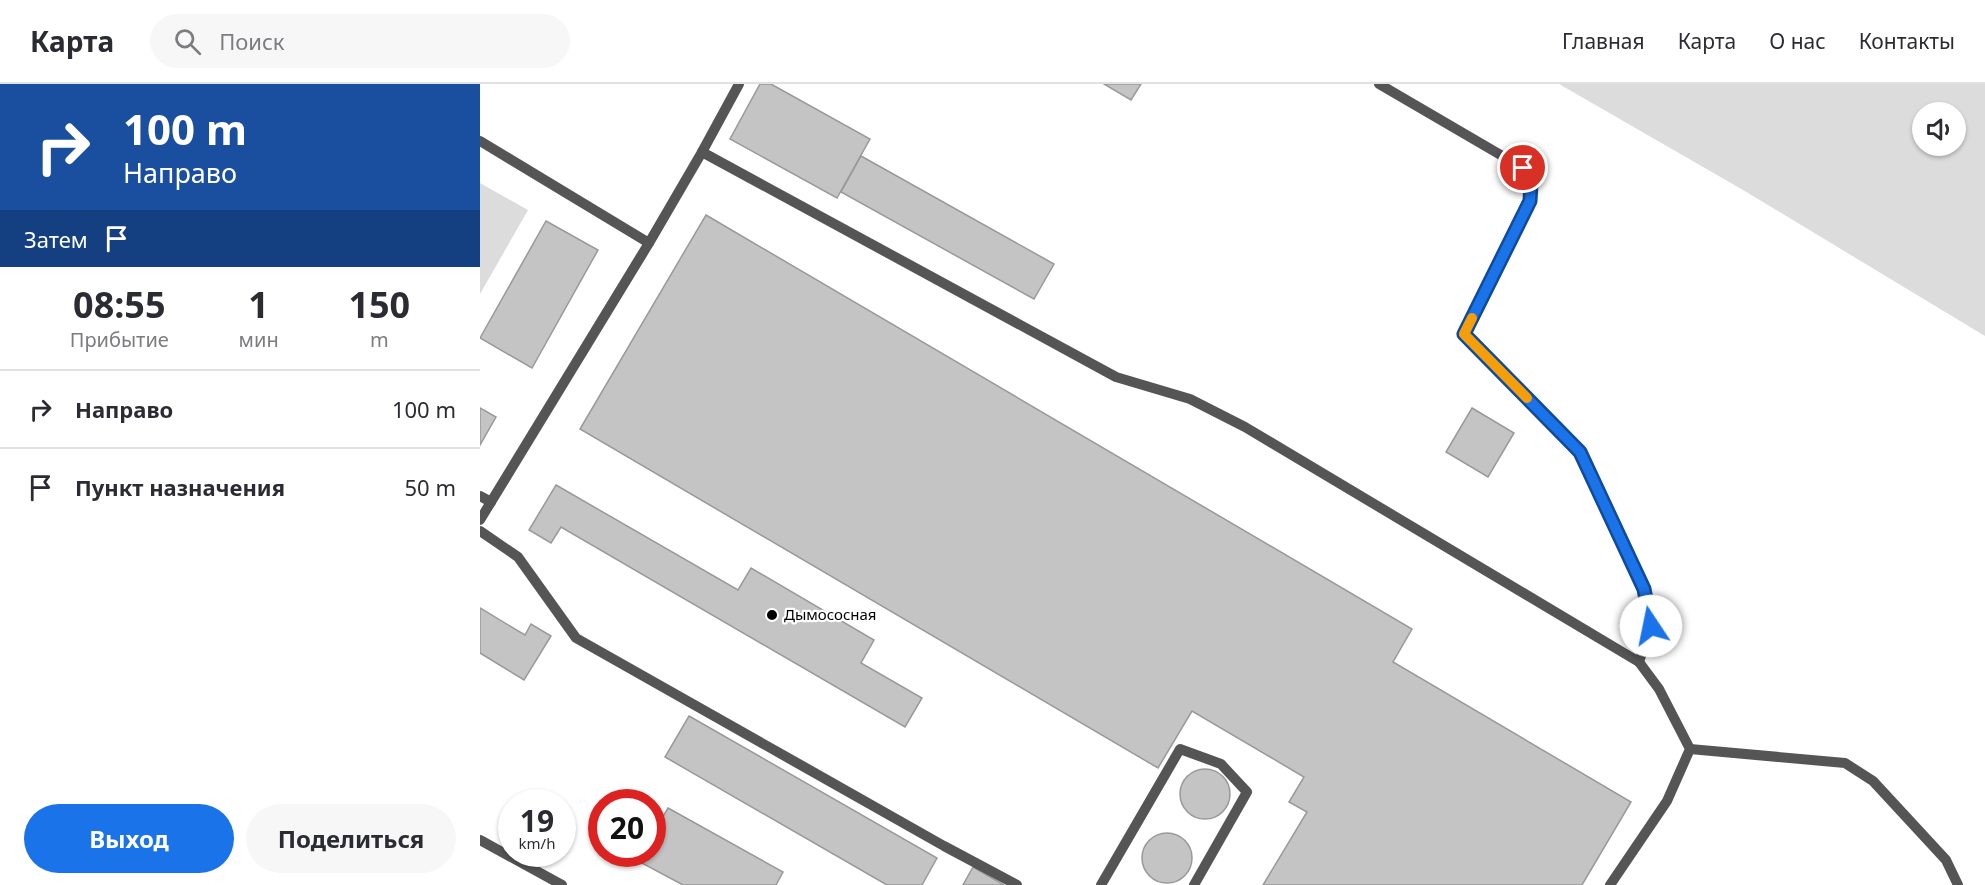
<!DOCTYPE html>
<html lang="ru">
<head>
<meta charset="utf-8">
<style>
	body { margin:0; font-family:"Noto Sans",sans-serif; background:#f7f7f7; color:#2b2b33; height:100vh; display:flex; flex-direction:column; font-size:22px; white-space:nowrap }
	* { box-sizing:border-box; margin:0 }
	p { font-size:20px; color:#7c7c81 }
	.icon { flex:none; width:33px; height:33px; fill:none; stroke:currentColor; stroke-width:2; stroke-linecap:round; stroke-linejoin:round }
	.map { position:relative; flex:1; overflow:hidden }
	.details { display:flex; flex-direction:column; background:#fff; width:480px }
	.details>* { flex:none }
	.banner { background:#1a4fa0; color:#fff; overflow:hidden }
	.tools { position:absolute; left:1432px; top:18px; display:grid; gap:12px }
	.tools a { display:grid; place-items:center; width:54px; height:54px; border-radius:50%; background:#fff; box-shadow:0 2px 4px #0004; font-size:30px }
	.speed { position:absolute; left:18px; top:705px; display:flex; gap:12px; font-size:30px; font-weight:700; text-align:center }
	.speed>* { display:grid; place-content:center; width:78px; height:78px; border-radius:50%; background:#fff; box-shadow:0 2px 4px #0004; line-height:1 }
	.speed small { font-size:15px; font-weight:400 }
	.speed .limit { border:9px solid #d22; background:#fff; color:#111 }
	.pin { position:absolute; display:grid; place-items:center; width:51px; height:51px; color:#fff; margin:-26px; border:3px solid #fff; border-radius:50%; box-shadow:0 2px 6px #0007 }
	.me { position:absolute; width:66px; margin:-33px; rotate:349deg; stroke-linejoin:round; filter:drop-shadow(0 0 4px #0008) }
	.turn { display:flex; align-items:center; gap:21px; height:126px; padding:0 24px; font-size:27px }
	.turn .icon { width:78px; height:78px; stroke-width:2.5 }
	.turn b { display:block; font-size:42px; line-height:51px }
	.then { display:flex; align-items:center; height:57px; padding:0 24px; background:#0003; gap:12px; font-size:22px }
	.eta { display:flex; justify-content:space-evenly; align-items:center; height:102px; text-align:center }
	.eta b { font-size:36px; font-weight:700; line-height:42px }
	.button { display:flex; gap:12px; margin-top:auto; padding:12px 24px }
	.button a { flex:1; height:69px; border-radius:36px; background:#1a73e8; color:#fff; font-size:24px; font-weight:700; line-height:69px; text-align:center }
	.button a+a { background:#f7f7f7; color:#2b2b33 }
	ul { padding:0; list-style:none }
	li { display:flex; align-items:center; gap:18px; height:78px; padding:0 24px; border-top:2px solid #e1e1e2 }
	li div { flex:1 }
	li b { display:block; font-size:22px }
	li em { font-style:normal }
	header { display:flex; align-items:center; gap:36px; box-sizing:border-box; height:84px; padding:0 30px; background:#fff; border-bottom:2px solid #e1e1e2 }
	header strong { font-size:28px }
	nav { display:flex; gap:33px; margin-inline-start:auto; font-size:21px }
	.search { width:420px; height:54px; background:#f7f7f7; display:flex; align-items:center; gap:15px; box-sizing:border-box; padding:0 21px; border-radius:33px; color:#7c7c81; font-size:22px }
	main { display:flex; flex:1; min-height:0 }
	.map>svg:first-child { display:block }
	.green { fill:#dcdcdc; fill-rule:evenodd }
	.building { fill:#c4c4c4; stroke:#999; stroke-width:1.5 }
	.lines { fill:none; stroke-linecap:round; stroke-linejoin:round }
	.lane { stroke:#555; stroke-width:10 }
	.route-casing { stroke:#114b97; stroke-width:15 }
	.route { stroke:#1a73e8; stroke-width:10 }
	.slow { stroke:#f59e0b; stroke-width:10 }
	.poi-dot { fill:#000; stroke:#fff; stroke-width:2 }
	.labels { text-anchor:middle; stroke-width:4.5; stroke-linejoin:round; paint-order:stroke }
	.poi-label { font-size:15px; fill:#000; stroke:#fff; text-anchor:start }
</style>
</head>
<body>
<header>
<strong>Карта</strong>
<div class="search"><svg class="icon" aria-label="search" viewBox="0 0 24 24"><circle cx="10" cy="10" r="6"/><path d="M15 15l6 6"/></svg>Поиск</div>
<nav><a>Главная</a><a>Карта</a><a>О нас</a><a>Контакты</a></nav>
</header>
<main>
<section class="details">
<div class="banner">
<div class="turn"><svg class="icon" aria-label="right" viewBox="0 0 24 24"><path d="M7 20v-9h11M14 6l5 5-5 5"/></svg><div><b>100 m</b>Направо</div></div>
<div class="then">Затем<svg class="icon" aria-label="arrive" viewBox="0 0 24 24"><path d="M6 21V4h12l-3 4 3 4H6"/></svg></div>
</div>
<div class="eta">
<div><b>08:55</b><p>Прибытие</p></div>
<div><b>1</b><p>мин</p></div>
<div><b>150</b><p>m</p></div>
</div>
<ul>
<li><svg class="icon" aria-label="right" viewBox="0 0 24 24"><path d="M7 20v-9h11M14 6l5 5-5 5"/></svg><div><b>Направо</b></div><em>100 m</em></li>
<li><svg class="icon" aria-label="arrive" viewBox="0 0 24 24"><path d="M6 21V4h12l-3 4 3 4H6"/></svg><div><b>Пункт назначения</b></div><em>50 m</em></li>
</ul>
<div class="button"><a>Выход</a><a>Поделиться</a></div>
</section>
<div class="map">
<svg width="1505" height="801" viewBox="0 0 1505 801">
	<rect width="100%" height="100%" fill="#fff"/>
	<g class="green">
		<path d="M 1079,0 L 1505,0 L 1505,252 L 1263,106 ZM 1443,28 L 1476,28 L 1476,62 L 1443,62 Z"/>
		<polygon points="0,99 48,126 0,210"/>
	</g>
	<g class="building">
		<polygon points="280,0 291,0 390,55 357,114 250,55"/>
		<polygon points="624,0 661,0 651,16"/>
		<polygon points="381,72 574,180 554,215 361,108"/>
		<polygon points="226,131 932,545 913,578 1151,718 1102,801 783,801 827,728 809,718 824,693 712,627 678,684 100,345"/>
		<polygon points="66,137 118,166 52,284 0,254"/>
		<polygon points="0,324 16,333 0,361"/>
		<polygon points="992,324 1034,349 1008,393 966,368"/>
		<polygon points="76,401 258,506 271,484 394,556 381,579 442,614 425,643 81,443 71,459 49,446"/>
		<polygon points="0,524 45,551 51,540 71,552 44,596 0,569"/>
		<polygon points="209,632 457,774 442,801 407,801 185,673"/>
		<circle cx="725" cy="710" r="25"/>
		<polygon points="188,724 303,788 296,801 203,801 158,777 162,770 172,770 172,751"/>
		<circle cx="687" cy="774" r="25"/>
		<polygon points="493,783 524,801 483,801"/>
	</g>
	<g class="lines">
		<g class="lane">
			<polyline points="899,0 1043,84 1051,99 1050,117 984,250 1100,368 1164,505 1171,542 1159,578"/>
			<polyline points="0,57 169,159 222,68 259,0"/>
			<polyline points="222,68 636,293 710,315 765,343 1159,578 1179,605 1210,665 1187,717 1130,801"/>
			<polyline points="0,412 11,418"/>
			<polyline points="0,436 169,159"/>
			<polyline points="0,447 38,473 96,554 464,762 537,801"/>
			<polyline points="1210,665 1365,679 1393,697 1466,776 1478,801"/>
			<polyline points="0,756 82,801"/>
			<polyline points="621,801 700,665 741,680 767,708 714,801"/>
		</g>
	</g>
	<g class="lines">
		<defs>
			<polyline id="route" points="1043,84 1051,99 1050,117 984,250 1100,368 1164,505 1171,542"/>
		</defs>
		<use href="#route" class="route-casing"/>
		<use href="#route" class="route"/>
		<polyline class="slow" points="992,234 984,250 1047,314"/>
	</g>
	<circle class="poi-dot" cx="292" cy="531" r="6"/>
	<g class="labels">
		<g class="poi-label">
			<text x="304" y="536">Дымососная</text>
		</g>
	</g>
</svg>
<div class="tools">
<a><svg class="icon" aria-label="sound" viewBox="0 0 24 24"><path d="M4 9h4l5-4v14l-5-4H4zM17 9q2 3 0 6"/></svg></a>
</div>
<div class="speed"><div>19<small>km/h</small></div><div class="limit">20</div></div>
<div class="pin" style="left:1043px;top:84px;background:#d93025"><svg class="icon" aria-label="arrive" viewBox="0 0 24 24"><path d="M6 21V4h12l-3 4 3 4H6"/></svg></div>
<svg class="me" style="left:1171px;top:542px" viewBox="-20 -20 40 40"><circle r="19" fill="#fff"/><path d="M0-13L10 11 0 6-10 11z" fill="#1a73e8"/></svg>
</div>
</main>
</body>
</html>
